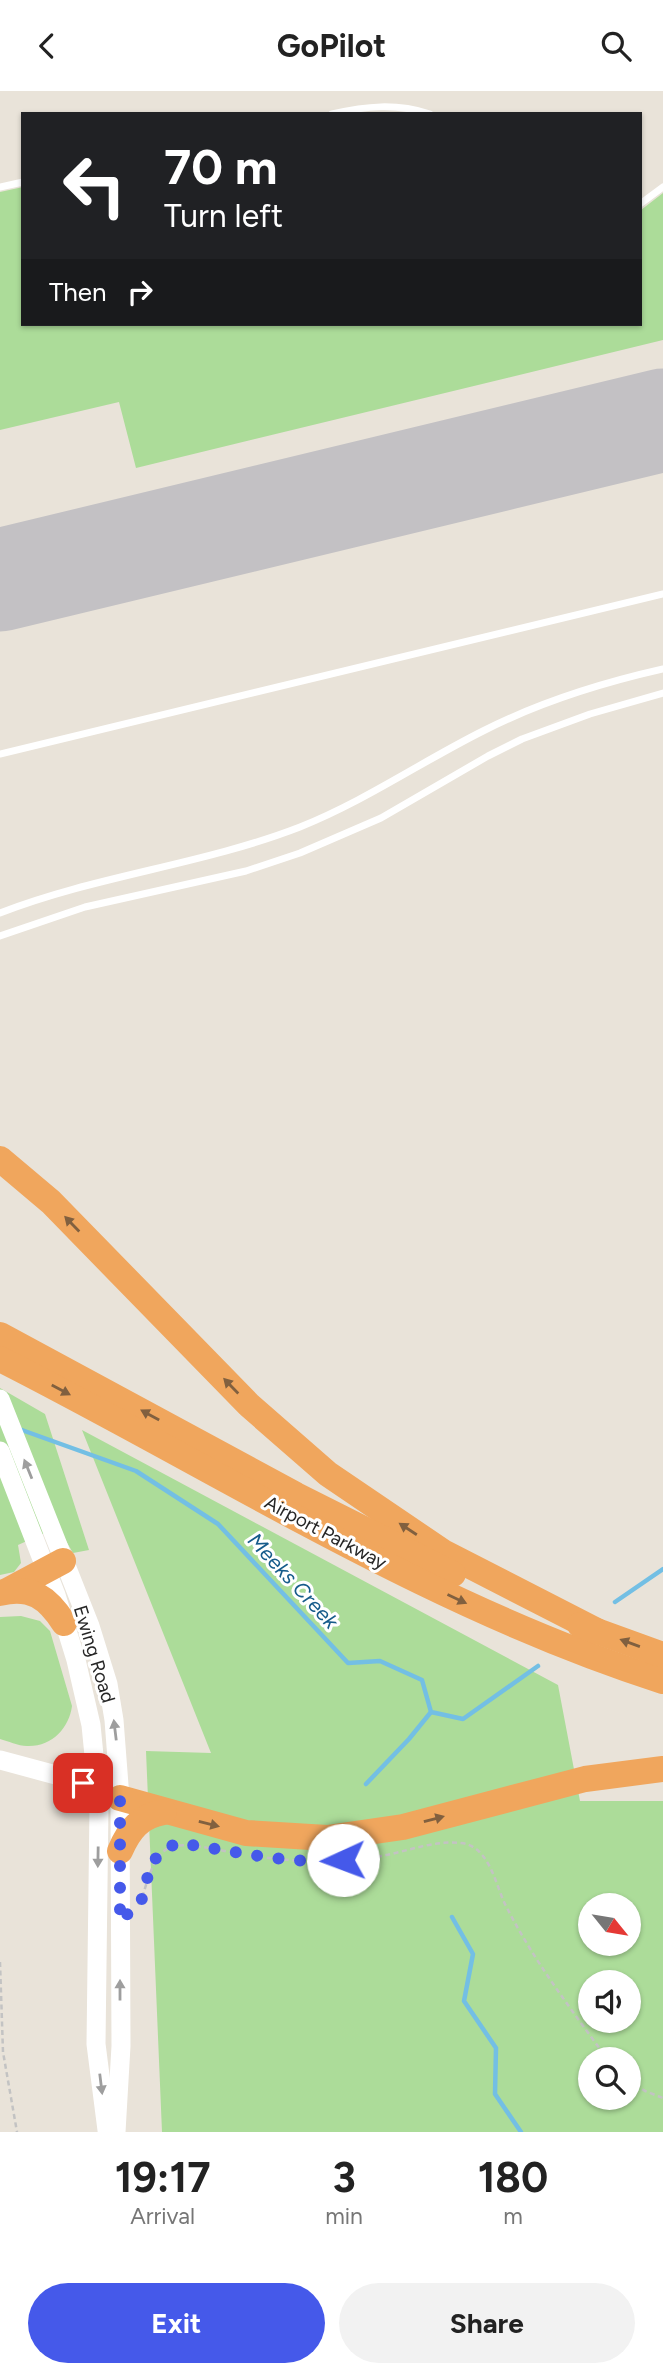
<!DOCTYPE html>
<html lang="en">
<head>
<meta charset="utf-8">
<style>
	body { margin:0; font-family:Figtree,sans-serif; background:#f2f2f2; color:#222; height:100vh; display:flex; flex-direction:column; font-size:26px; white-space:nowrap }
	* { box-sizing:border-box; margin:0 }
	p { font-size:23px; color:#767676 }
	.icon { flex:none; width:38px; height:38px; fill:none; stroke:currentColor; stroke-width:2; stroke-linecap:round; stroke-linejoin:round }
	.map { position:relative; height:2041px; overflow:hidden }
	.side { display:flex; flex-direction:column; background:#fff; flex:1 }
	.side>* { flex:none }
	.hud { position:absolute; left:21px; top:21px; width:621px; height:214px; border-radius:0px; box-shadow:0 2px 5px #0004; background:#202124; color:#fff; overflow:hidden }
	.needle { width:46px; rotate:120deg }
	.controls { position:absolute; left:578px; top:1802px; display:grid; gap:14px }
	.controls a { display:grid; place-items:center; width:63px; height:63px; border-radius:50%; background:#fff; box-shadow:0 2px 5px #0004; font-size:35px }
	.pin { position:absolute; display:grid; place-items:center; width:60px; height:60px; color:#fff; margin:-30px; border-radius:14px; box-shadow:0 4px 10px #0006 }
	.me { position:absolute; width:77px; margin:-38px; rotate:268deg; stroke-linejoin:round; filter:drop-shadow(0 0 5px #0008) }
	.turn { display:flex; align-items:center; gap:24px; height:147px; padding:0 28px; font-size:32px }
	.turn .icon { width:91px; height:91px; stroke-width:2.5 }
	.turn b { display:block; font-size:49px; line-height:60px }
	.then { display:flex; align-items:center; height:66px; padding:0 28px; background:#0003; gap:14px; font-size:26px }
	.eta { display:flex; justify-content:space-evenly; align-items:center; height:119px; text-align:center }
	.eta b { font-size:42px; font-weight:700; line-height:49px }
	.action { display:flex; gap:14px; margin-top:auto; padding:14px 28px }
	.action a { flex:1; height:80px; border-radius:42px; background:#4559ea; color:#fff; font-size:28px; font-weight:700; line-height:80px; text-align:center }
	.action a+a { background:#f2f2f2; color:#222 }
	header { display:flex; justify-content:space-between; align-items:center; height:91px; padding:0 28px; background:#fff; font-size:32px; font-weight:700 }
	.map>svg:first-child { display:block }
	.green { fill:#acdc99; fill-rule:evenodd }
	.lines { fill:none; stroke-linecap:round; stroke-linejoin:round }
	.stream { stroke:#73bfe4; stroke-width:4.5 }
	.runway { stroke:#c3c1c4; stroke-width:103 }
	.path { stroke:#c3c3c3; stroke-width:2.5; stroke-dasharray:5 3.5; stroke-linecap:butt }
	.lane { stroke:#fff; stroke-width:7 }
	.secondary { stroke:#fff; stroke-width:19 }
	.highway { stroke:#f0a65d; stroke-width:26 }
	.oneway { fill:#81603f }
	.oneway2 { fill:#9e9e9e }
	.route { stroke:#4559ea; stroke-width:12; stroke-dasharray:0 21.6 }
	.labels { text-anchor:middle; stroke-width:6; stroke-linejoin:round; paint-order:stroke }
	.street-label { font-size:19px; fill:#272727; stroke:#fff }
	.water-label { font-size:21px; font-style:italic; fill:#175c8b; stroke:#fff }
</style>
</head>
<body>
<header><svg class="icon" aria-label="back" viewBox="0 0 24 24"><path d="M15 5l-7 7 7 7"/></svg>GoPilot<svg class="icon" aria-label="search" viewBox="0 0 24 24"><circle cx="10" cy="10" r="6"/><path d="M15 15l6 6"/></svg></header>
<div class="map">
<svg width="663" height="2041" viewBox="0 0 663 2041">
	<rect width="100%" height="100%" fill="#e9e3d9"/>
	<g class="green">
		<polygon points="23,96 23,233 640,233 641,119 663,102 663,249 136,377 119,311 0,339 0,101"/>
		<polygon points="0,1297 45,1323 89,1459 73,1462 58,1436 18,1454 21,1472 14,1481 0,1484"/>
		<path d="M 82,1339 L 558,1594 L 580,1710 L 663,1710 L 663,2041 L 162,2041 L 146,1660 L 211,1662 ZM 590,1815 L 628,1815 L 628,1853 L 590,1853 ZM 590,1892 L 628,1892 L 628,1930 L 590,1930 ZM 590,1969 L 628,1969 L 628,2007 L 590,2007 Z"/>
		<path d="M 21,1525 L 40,1530 L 50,1540 L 72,1615 C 69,1637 52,1656 27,1655 C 18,1655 8,1650 0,1648 L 0,1526 Z"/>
	</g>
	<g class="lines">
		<g class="stream">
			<polyline points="19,1338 136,1380 218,1433 348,1572 380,1570 422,1589 431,1621 463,1628 538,1575"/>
			<polyline points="615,1511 663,1478"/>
			<polyline points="366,1693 409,1648 431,1621"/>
			<polyline points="452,1826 473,1863 464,1910 496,1957 495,2003 521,2041"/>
		</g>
		<polyline class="runway" points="0,489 663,329"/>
		<g class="path">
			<path d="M 250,1764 C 293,1772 339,1772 382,1765 C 408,1760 435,1749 461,1752 C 489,1755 495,1792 505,1813 C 533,1869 571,1918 608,1969"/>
			<path d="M 138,1813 L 141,1811 C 159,1746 167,1749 230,1761"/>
			<polyline points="0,1871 3,1961 17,2041"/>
			<polyline points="628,1989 645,2000 663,2007"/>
		</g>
		<g class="lane">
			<path d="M 332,23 C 366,15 396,12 430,23"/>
			<polyline points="0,96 23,91"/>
			<polyline points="640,113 663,96"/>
			<polyline points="0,663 663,503"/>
			<path d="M 0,822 C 98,784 202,774 300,736 C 365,710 421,671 483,640 C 540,611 601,592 663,578"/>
			<polyline points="0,845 85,816 246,780 300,762 381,727 488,665 522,648 590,623 663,602"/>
		</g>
		<g class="secondary">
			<polyline points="0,1308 90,1535 108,1593 114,1629 120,1707 121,1955 116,2041"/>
			<polyline points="0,1360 56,1504 76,1569 91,1634 99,1715 96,1953 107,2039"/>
			<polyline points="0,1669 67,1687 110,1703"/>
		</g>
		<g class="highway">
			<polyline points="0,1068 51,1111 249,1314 328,1383 443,1461 597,1540"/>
			<polyline points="0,1244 296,1404 453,1483"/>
			<path d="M 0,1268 C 219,1379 428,1515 663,1590"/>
			<polyline points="7,1500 63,1470"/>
			<path d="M 0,1502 C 31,1494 48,1507 64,1532"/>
			<polyline points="580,1534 663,1564"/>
			<polyline points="120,1707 246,1742 327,1747 403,1736 585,1688 663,1678"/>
			<path d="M 120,1760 C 129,1739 140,1725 164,1721"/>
		</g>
	</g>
	<defs><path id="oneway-solid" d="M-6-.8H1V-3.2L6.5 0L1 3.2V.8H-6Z" transform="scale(1.75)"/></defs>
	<g class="oneway">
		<use href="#oneway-solid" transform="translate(72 1133) rotate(-134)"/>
		<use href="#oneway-solid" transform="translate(231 1295) rotate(-134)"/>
		<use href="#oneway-solid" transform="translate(61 1299) rotate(28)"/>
		<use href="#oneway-solid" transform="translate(150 1324) rotate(-151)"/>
		<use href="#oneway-solid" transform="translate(408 1438) rotate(-147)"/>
		<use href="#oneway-solid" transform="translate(457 1508) rotate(25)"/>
		<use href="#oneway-solid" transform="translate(630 1552) rotate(-160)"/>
		<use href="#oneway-solid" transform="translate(434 1728) rotate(-15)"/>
		<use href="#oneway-solid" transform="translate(209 1733) rotate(14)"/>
	</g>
	<g class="oneway2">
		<use href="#oneway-solid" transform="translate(28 1378) rotate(-112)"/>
		<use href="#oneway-solid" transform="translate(115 1639) rotate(-97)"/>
		<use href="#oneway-solid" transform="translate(98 1766) rotate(91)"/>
		<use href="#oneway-solid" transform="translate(120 1899) rotate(-90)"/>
		<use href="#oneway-solid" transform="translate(101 1993) rotate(83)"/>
	</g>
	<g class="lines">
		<path class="route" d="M 83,1692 L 120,1707 L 120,1830 L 141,1811 L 150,1777 L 159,1762 L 177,1752 C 233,1759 286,1774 343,1769"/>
	</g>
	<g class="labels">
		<g class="street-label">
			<text transform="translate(326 1441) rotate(28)" y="7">Airport Parkway</text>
			<text transform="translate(95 1563) rotate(73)" y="7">Ewing Road</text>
		</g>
		<g class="water-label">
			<text transform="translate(293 1490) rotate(47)" y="7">Meeks Creek</text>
		</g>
	</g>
</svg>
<div class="controls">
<a><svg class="needle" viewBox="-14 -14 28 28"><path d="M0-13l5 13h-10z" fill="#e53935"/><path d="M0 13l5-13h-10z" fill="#767676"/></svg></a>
<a><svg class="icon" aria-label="sound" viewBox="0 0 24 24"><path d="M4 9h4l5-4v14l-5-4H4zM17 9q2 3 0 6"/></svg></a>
<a><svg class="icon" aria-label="search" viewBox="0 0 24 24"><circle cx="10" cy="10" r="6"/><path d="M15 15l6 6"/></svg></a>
</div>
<div class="pin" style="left:83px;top:1692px;background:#d93025"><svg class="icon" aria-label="arrive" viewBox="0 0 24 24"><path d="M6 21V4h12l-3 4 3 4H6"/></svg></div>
<svg class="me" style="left:343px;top:1769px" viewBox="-20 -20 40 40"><circle r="19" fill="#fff"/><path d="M0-13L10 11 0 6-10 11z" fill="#4559ea"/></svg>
<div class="hud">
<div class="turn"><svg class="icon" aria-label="left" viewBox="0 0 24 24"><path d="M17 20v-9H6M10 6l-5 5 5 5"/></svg><div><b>70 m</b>Turn left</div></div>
<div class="then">Then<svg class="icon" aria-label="right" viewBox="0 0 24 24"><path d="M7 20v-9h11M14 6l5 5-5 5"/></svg></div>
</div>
</div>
<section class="side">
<div class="eta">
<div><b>19:17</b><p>Arrival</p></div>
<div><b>3</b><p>min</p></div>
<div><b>180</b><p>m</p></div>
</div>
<div class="action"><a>Exit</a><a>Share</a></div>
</section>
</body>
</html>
